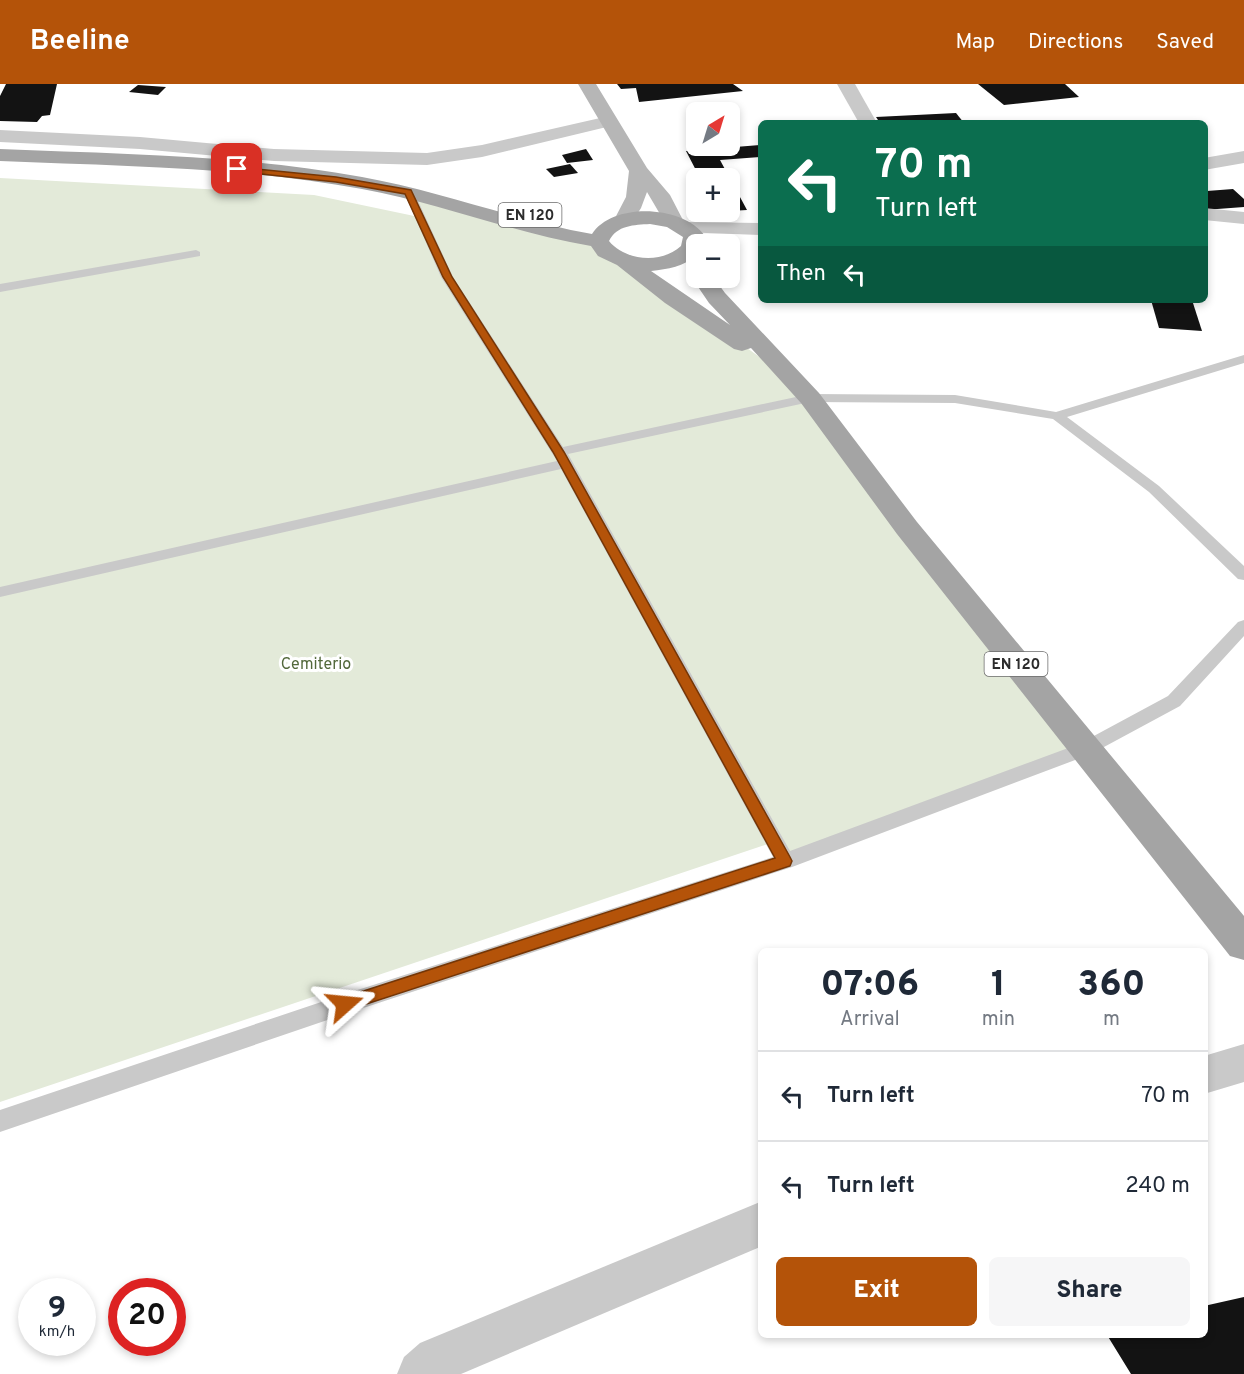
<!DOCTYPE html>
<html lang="en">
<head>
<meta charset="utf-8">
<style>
	body { margin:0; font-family:Overpass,sans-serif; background:#f6f6f7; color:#1f2937; height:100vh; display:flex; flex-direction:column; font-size:22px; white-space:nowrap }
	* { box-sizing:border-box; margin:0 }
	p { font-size:20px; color:#747a83 }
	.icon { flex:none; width:33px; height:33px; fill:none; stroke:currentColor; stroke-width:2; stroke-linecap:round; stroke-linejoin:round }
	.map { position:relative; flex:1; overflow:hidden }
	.sheet { position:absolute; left:758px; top:864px; width:450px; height:390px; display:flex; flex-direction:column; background:#fff; border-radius:9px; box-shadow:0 3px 9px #0003 }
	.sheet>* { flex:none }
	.guide { position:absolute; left:758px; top:36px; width:450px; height:183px; border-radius:9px; box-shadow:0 3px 9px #0003; background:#0b6e4f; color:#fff; overflow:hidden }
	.needle { width:39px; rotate:38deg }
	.controls { position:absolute; left:686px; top:18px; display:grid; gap:12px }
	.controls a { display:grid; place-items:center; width:54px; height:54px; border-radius:9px; background:#fff; box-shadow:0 3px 9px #0003; font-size:30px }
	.speed { position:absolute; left:18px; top:1194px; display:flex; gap:12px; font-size:30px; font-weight:700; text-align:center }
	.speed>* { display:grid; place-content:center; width:78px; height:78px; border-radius:50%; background:#fff; box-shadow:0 3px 9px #0003; line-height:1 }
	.speed small { font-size:15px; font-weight:400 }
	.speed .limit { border:9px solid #d22; background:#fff; color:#111 }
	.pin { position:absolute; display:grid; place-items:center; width:51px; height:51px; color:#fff; margin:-26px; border-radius:12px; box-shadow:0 3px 9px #0006 }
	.me { position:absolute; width:66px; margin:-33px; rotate:72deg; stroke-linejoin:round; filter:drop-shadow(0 0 4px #0008) }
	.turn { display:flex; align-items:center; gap:21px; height:126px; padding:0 18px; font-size:27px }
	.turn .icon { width:78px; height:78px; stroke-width:2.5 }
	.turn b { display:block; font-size:42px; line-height:51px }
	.then { display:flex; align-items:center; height:57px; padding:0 18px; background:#0003; gap:12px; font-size:22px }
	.eta { display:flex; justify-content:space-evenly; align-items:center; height:102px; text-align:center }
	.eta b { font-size:36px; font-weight:800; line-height:42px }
	.action { display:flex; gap:12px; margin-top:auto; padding:12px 18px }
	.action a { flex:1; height:69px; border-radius:9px; background:#b45309; color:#fff; font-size:24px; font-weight:800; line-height:69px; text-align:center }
	.action a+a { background:#f6f6f7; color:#1f2937 }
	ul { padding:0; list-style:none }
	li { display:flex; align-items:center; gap:18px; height:90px; padding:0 18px; border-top:2px solid #e0e1e3 }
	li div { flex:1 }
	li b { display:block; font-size:22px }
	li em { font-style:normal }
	header { display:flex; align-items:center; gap:36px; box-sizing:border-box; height:84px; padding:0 30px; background:#b45309; color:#fff }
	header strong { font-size:28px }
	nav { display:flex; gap:33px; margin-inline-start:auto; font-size:21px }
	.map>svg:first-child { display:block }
	.green { fill:#e3ead9 }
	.building { fill:#131313 }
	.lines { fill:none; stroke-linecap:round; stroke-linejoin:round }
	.lane { fill:#c9c9c9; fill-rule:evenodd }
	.street { fill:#c9c9c9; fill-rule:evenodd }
	.secondary { fill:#b6b6b6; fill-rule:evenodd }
	.primary { fill:#a4a4a4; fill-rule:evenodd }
	.route { fill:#b45309; stroke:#753606; stroke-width:1.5 }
	.labels { text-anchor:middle; stroke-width:6; stroke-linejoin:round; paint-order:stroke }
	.shield { fill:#fff; stroke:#6b6b6b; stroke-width:1.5 }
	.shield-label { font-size:15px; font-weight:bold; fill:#2c2c2c }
	.park-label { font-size:16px; fill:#52683a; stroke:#fff }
</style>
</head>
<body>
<header>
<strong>Beeline</strong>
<nav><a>Map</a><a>Directions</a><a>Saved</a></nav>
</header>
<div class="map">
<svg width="1244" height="1290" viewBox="0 0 1244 1290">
	<rect width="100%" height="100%" fill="#fff"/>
	<polygon class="green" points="0,94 314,111 419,133 409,108 598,157 793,297 1085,665 785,777 774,758 0,1018"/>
	<g class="building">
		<polygon points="6,0 57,0 50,31 42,32 37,38 0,37 0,12"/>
		<polygon points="617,0 733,0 743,7 639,18 636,4 621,5"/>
		<polygon points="978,0 1065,0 1079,13 1004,21"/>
		<polygon points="138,1 166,3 158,11 129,8"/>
		<polygon points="956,29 964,39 880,39 876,33"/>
		<polygon points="760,61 760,73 720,76 747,126 729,127 729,94 700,94 686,67"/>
		<polygon points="586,65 593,76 567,79 562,71"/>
		<polygon points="570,80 578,89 554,93 546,85"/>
		<polygon points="1204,104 1207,107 1233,105 1244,115 1244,123 1204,126"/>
		<polygon points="1151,216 1192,216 1202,247 1159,244"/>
		<polygon points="1244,1213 1244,1290 1131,1290 1107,1251 1204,1251 1204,1222"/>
	</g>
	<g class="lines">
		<g class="lane">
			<polygon points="409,105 414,108 453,193 563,363 810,310 955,311 1056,328 1244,271 1244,279 1067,333 1159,402 1244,482 1244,496 1238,495 1149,408 1053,335 955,319 810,318 568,370 790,767 1079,660 1168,612 1238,538 1244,536 1244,552 1180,622 1091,670 792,783 345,930 0,1048 0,1026 345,910 773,773 561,385 0,513 0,503 557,377 441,193 404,108"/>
			<polygon points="196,166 200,168 200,172 0,208 0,200"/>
		</g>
		<g class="street">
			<polygon points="837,0 855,0 877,39 859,39"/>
			<polygon points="609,32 618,37 615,41 482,73 427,81 274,77 140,65 0,58 0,46 140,53 274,65 427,69 482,61"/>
			<polygon points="1244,67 1244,79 1204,86 1204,74"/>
			<polygon points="1204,124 1244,128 1244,140 1204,136"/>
			<polygon points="687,138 760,139 760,151 680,148 677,144 680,140"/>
			<polygon points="1244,960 1244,998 1204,1010 1204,972"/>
			<polygon points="760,1118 760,1163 461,1290 397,1290 404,1273 420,1259"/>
		</g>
		<polygon class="secondary" points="578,0 596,0 647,84 670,111 684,138 681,142 667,142 647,108 641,124 631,140 617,140 614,136 626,113 629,87"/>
		<path class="primary" d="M 0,65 C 120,70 243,71 362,93 C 440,107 514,136 592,150 C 613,118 683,121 705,152 L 703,160 L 696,160 L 696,171 C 684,183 668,185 651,187 L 730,241 L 709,219 L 692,194 L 696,189 L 696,194 L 714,194 L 725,209 L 819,309 L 917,438 L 1244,832 L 1244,876 L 1230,872 L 897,450 L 801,319 L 751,264 L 742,267 L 734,265 L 665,219 L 617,181 L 598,172 L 591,162 C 513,149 440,119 362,105 C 243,83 120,82 0,77 ZM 650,140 L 667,143 L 683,153 L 681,162 C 662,180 625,177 609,157 C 617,141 634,141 650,140 Z"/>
	</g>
	<polygon class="route" points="237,83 336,93 411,106 452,193 564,368 790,773 792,777 790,782 345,927 339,925 336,920 339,915 345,913 775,774 553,368 443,193 405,110 336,98 234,87"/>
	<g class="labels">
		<g class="shield">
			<rect x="498.5" y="119" width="63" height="24" rx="4.5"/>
			<rect x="984.5" y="568" width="63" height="24" rx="4.5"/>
		</g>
		<g class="shield-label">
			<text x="530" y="136">EN 120</text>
			<text x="1016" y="585">EN 120</text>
		</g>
		<g class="park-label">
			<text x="316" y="585">Cemiterio</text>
		</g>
	</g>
</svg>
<div class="controls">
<a><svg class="needle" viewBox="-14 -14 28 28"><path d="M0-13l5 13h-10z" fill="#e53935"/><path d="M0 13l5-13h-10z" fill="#747a83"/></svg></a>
<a>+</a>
<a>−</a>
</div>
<div class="speed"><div>9<small>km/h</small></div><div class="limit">20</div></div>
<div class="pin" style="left:237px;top:85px;background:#d93025"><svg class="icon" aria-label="arrive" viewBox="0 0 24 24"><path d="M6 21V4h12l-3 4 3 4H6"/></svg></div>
<svg class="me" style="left:345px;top:920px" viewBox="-20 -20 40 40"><path d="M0-17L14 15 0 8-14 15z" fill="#b45309" stroke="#fff" stroke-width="4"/></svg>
<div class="guide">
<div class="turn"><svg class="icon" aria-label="left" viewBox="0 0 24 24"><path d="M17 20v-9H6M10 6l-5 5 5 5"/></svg><div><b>70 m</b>Turn left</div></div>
<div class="then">Then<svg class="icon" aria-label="left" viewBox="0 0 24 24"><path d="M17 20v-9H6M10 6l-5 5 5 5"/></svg></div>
</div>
<section class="sheet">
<div class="eta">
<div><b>07:06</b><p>Arrival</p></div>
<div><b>1</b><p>min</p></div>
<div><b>360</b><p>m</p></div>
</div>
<ul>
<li><svg class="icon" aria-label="left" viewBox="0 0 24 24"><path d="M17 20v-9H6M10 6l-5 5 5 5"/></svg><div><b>Turn left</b></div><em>70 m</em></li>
<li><svg class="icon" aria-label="left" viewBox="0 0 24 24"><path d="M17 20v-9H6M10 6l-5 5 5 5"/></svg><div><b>Turn left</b></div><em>240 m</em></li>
</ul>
<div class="action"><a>Exit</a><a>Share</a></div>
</section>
</div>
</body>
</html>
